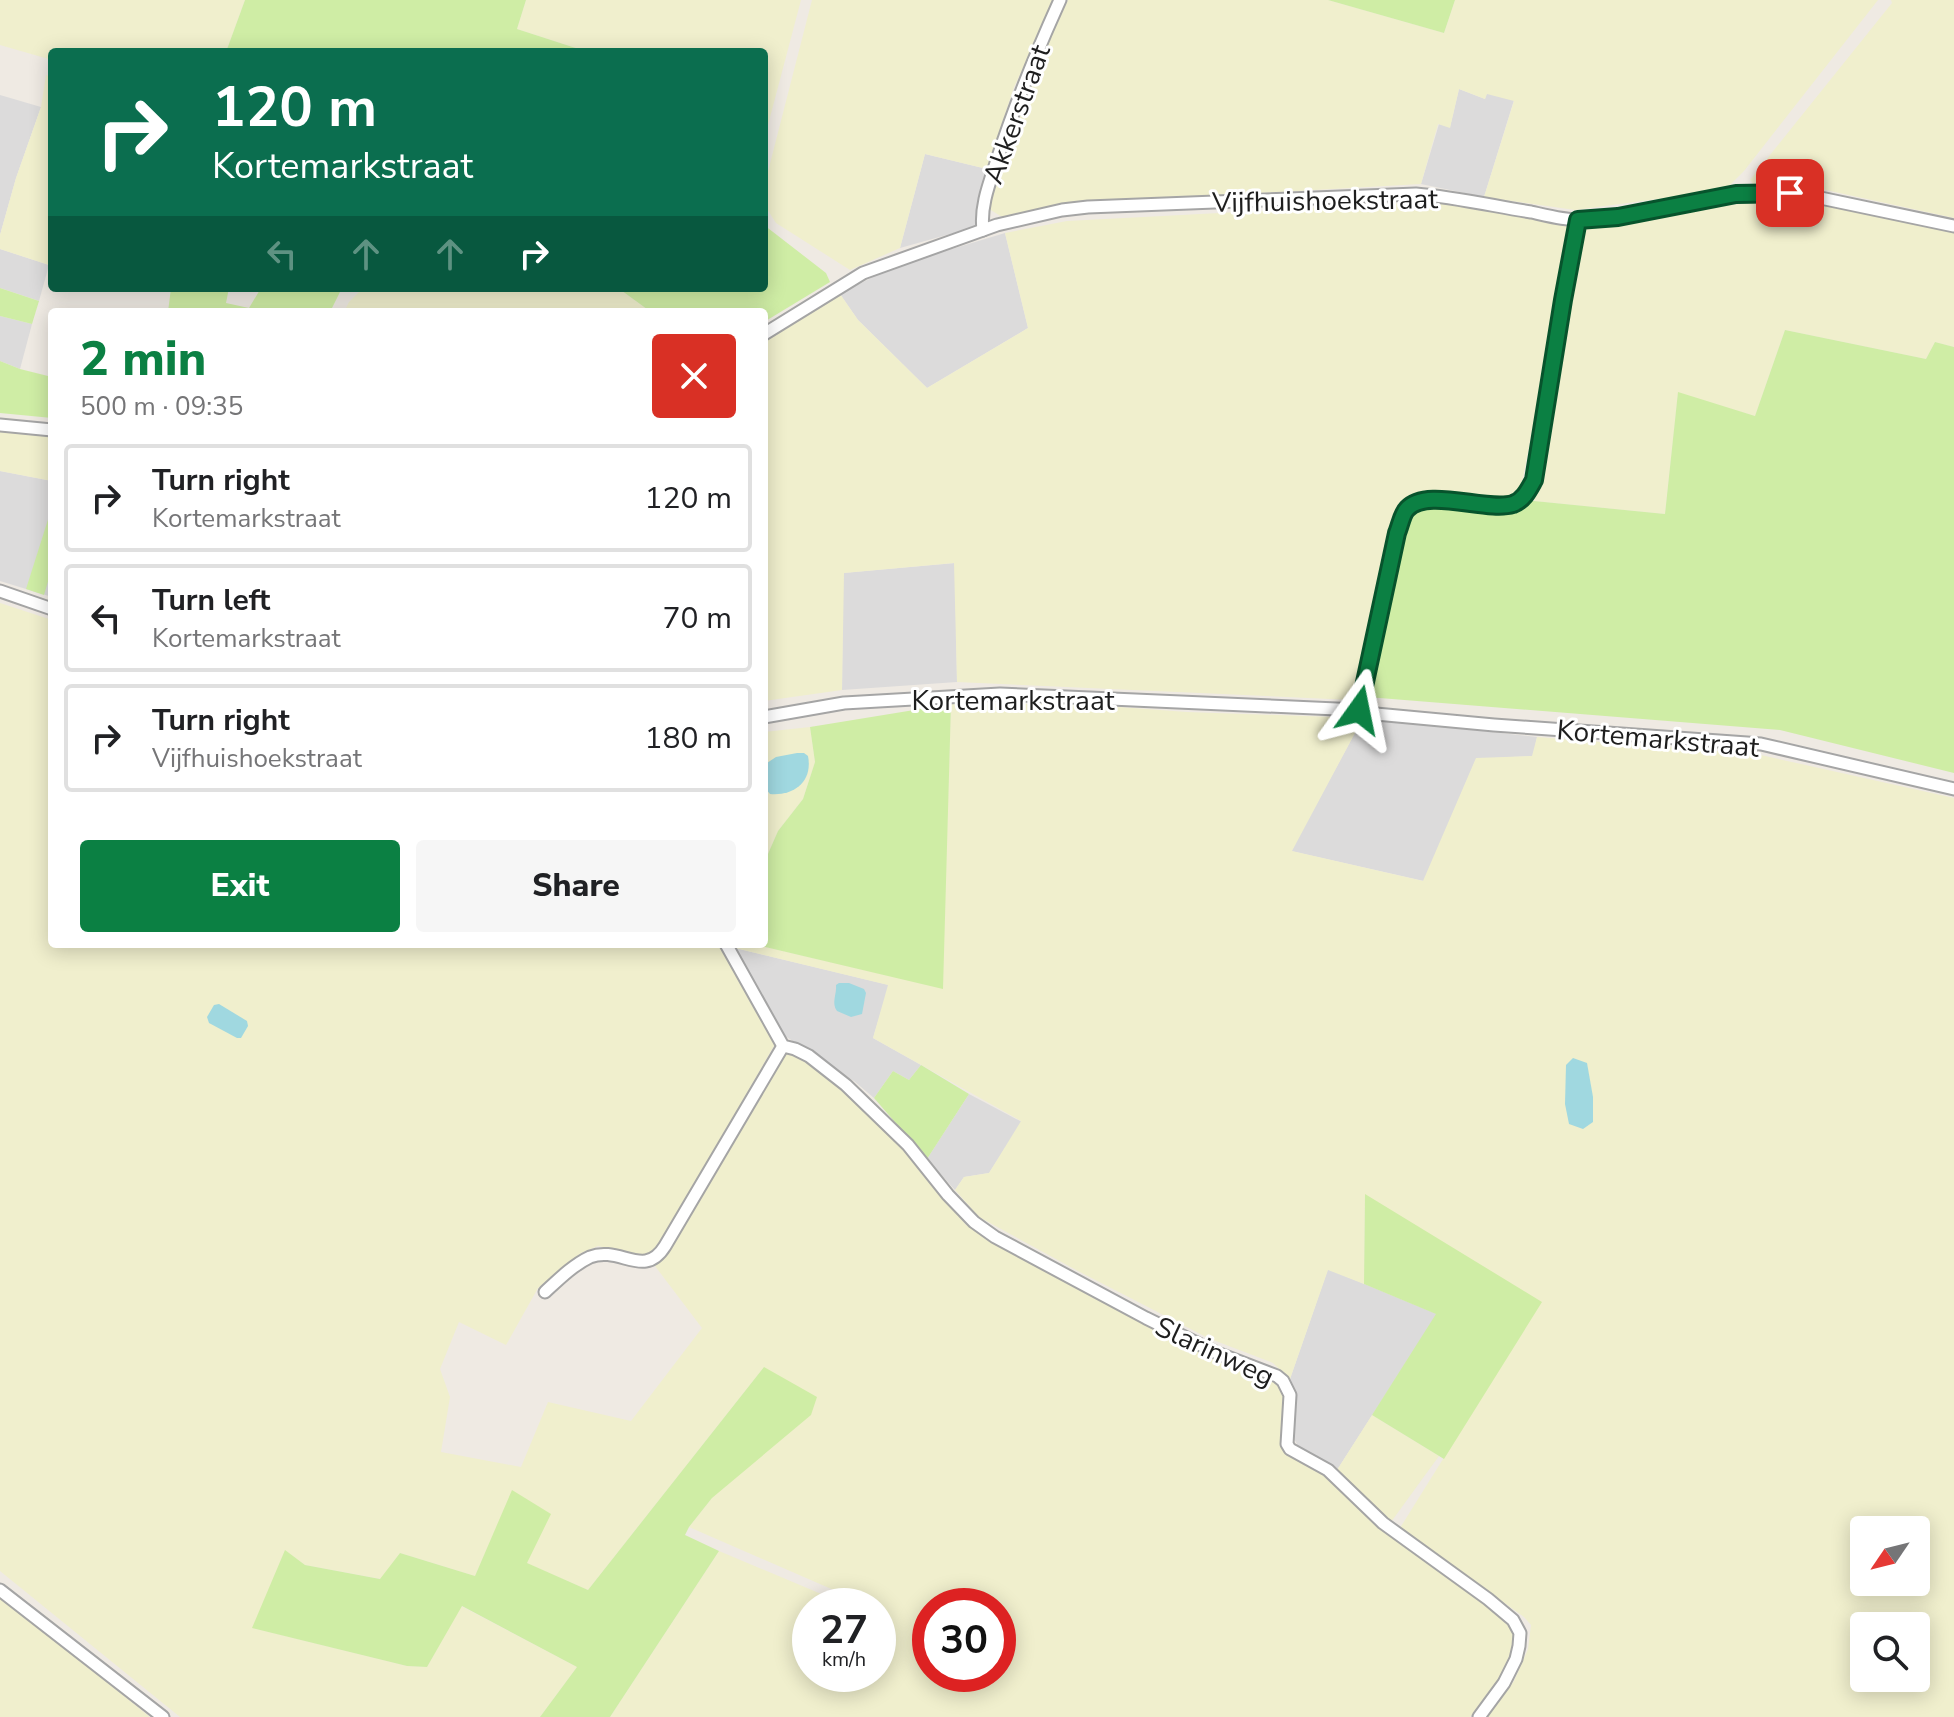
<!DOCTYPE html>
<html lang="en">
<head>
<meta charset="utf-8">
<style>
	body { margin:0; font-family:"Nunito Sans",sans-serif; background:#f6f6f6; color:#202124; height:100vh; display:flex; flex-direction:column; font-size:30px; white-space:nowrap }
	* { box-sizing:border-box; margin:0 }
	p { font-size:26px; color:#757577 }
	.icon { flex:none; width:44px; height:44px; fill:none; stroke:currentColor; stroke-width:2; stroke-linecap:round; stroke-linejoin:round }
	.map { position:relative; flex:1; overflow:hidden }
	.panel { position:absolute; left:48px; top:308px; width:720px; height:640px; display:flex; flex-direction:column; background:#fff; border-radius:8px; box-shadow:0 4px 20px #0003 }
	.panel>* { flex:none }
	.top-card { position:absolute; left:48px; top:48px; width:720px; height:244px; border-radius:8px; box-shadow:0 4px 20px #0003; background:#0b6e4f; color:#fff; overflow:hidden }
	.needle { width:52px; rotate:235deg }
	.fabs { position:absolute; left:1850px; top:1516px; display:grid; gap:16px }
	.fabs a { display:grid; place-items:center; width:80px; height:80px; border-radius:8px; background:#fff; box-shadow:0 4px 20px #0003; font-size:40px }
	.speed { position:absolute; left:792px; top:1588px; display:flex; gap:16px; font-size:40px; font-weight:700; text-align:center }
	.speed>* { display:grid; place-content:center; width:104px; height:104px; border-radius:50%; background:#fff; box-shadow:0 4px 20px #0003; line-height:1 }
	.speed small { font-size:20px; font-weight:400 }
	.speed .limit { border:12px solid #d22; background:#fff; color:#111 }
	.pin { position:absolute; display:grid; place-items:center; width:68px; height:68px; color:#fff; margin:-34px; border-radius:16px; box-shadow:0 4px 12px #0006 }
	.me { position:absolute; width:88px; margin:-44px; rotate:12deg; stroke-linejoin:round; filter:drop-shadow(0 0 6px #0008) }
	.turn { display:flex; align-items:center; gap:28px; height:168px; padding:0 32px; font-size:36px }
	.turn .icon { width:104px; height:104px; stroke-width:2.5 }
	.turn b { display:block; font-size:56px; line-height:68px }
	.lanes { display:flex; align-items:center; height:76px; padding:0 32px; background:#0003; justify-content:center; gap:40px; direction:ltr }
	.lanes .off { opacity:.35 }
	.round { display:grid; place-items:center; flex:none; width:84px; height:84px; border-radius:8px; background:#f6f6f6 }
	.head { display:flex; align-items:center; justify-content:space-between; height:136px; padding:0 32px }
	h1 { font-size:48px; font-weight:800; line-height:60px; color:#0b8043 }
	.cta { display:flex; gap:16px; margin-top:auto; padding:16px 32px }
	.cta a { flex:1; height:92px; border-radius:8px; background:#0b8043; color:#fff; font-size:32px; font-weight:800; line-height:92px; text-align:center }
	.cta a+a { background:#f6f6f6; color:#202124 }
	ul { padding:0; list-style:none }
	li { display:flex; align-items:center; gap:24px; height:108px; margin:0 16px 12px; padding:0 16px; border:4px solid #e0e0e0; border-radius:8px }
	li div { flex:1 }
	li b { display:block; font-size:30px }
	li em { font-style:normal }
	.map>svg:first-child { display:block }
	.residential { fill:#dcdbdb }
	.farmland { fill:#f0efcd; fill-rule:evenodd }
	.grass { fill:#cfeda5 }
	.water { fill:#a0d8e0 }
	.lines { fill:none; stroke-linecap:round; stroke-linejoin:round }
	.minor-casing { stroke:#a5a5a5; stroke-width:15 }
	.minor { stroke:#fff; stroke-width:11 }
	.route-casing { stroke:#07532c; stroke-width:20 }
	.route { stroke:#0b8043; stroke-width:14 }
	.labels { text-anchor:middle; stroke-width:6; stroke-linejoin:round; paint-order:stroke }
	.street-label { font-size:28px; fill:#1e1e1e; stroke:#fff }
</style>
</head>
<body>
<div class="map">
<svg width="1954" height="1717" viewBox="0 0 1954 1717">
	<rect width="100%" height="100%" fill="#efeae3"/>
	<g class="residential">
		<polygon points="1459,89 1485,99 1487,92 1514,100 1484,197 1421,184 1439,124 1450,127"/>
		<polygon points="0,95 41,107 16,178 0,235"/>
		<polygon points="925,154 987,169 975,227 900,248"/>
		<polygon points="1005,233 1028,328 927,388 858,320 840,294 892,267"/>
		<polygon points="0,249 49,265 39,301 0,288"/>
		<polygon points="0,316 32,324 20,369 0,361"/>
		<polygon points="0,471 52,481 52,597 0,581"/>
		<polygon points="955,563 957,682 842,690 843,573"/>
		<polygon points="1363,718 1537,737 1533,756 1476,759 1424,881 1291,851"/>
		<polygon points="735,948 889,985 873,1038 921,1065 909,1080 893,1071 874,1098 854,1081 782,1034"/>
		<polygon points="969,1094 1022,1122 989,1173 964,1177 955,1190 927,1159"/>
		<polygon points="1328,1269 1437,1314 1337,1470 1298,1446 1292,1435 1297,1400 1290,1379"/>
	</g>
	<g class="farmland">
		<polygon points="0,0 245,0 226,52 52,52 52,60 0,45"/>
		<polygon points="526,0 801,0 764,140 764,52 588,52 517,29"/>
		<polygon points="812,0 1056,0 1014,87 987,169 925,154 900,248 850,270 776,223 767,209 764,194 764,187"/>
		<polygon points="1068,0 1328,0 1444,33 1455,0 1878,0 1744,171 1725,190 1575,210 1484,197 1514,101 1487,94 1485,99 1459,89 1450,128 1438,124 1421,184 1080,203 1004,218 989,209 994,189 1026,90"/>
		<polygon points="1891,0 1954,0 1954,218 1803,185 1754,185 1750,180 1892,3"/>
		<polygon points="46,75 52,78 52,254 49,265 0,249 0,235 16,178 41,107"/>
		<polygon points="1788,198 1954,231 1954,347 1935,342 1926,359 1785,330 1755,416 1678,393 1665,514 1534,501 1584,230 1589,222"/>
		<polygon points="1430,202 1572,221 1523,478 1519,491 1504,497 1432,493 1411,499 1400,510 1352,700 957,682 954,563 844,573 842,690 764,701 764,341 840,294 858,320 927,388 1028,328 1005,233 1067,221"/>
		<polygon points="363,288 618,288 651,312 344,312 349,302"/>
		<polygon points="0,429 52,434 52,481 0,471"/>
		<path d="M 0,603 L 52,620 L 52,944 L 721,944 L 775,1044 L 654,1255 L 642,1257 L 598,1246 L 581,1253 L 538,1288 L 506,1345 L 459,1322 L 440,1369 L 450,1397 L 441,1452 L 521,1467 L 548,1402 L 631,1421 L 702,1328 L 655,1266 L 786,1052 L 800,1054 L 881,1121 L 966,1225 L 1019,1255 L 1267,1374 L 1280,1384 L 1287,1403 L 1283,1448 L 1326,1473 L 1480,1596 L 1514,1628 L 1515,1643 L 1498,1681 L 1470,1717 L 610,1717 L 719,1551 L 845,1604 L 852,1598 L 689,1527 L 712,1498 L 764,1367 L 588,1590 L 526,1563 L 513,1490 L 475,1576 L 400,1553 L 381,1579 L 305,1565 L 285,1551 L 253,1628 L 407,1666 L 427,1667 L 461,1606 L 577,1667 L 540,1717 L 180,1717 L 0,1571 ZM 810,1606 L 878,1606 L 878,1674 L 810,1674 ZM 930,1606 L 998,1606 L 998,1674 L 930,1674 Z"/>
		<path d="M 951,704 L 1078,704 L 1187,712 L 1363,718 L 1292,851 L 1423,881 L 1476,758 L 1532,756 L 1537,737 L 1756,754 L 1954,798 L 1954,1717 L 1487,1717 L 1514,1681 L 1528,1649 L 1531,1625 L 1524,1617 L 1400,1528 L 1541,1302 L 1365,1195 L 1364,1284 L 1328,1270 L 1290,1379 L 1273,1363 L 1208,1338 L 1078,1271 L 979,1217 L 955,1190 L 964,1177 L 989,1173 L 1021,1121 L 873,1038 L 888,985 L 735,948 L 733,944 L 752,944 L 942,988 ZM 1864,1530 L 1916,1530 L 1916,1582 L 1864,1582 ZM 1864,1626 L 1916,1626 L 1916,1678 L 1864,1678 Z"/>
		<polygon points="810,727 815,762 803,799 778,831 764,863 764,732"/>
		<polygon points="1372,1415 1439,1456 1391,1522 1337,1470"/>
		<polygon points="0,1596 150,1717 0,1717"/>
	</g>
	<g class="grass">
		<polygon points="245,0 526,0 517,29 588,52 226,52"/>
		<polygon points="1328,0 1455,0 1444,33"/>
		<polygon points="764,225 826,273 830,282 764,322 764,312 651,312 618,288 764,288"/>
		<polygon points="0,288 39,301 32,324 0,316"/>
		<polygon points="171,288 229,288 226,303 249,308 261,288 342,288 330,312 168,312"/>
		<polygon points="1785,330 1926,359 1935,342 1954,347 1954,773 1780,730 1367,697 1410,516 1428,506 1534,501 1665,514 1678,392 1755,416"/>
		<polygon points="0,361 20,369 52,377 52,418 0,413"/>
		<polygon points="52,507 52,568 44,595 26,589"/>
		<polygon points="951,704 943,989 752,944 764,944 764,863 778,831 803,799 815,762 810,727"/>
		<polygon points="921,1065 969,1094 927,1159 874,1098 893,1071 909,1080"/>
		<polygon points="1365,1194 1542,1302 1444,1459 1372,1415 1436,1314 1364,1284"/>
		<polygon points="764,1367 817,1397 811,1415 712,1498 689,1527 685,1535 719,1551 610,1717 540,1717 577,1667 462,1606 427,1667 407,1666 252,1628 285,1550 305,1565 380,1579 400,1553 475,1576 512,1490 551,1514 527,1563 588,1590"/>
	</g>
	<g class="water">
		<path d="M 797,753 L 804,753 L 808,756 C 813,782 794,796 770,794 L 764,787 L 764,765 L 776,757 Z"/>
		<path d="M 839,983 L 849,983 L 864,989 L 866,993 L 862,1014 L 851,1017 L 837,1011 C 831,1003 837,994 836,985 Z"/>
		<polygon points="219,1004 247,1021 248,1026 241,1038 237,1038 209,1023 207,1017 214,1005"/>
		<polygon points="1573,1058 1587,1063 1593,1097 1593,1122 1583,1129 1569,1124 1565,1104 1566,1065"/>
	</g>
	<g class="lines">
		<defs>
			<g id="minor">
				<path d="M 983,230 C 980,207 989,184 996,163 C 1014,107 1036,53 1060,0"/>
				<path d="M 764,334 L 863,273 L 997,225 L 1062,210 L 1088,207 L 1416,194 C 1455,197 1493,206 1531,212 C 1549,216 1568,221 1586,220 C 1662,218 1734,182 1811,196 L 1954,226"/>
				<polyline points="0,425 52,430"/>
				<polyline points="0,591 52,609"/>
				<polyline points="1359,710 1397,533 1407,509 1426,499 1495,504 1513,504 1524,497 1534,480 1563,300 1578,220"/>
				<polyline points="764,717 844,703 1000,694 1359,710 1376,714 1494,725 1761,744 1954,789"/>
				<polyline points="726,944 783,1046 795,1049 809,1056 846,1085 908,1145 948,1195 974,1222 995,1237 1146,1318 1217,1353 1277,1376 1283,1381 1290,1395 1287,1444 1290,1449 1328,1470 1383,1523 1488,1599 1513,1620 1520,1633 1519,1646 1516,1659 1504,1683 1479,1717"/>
				<path d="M 545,1292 C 558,1280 573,1265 590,1257 C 620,1245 644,1280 665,1246 L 783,1046"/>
				<polyline points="0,1590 163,1717"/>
			</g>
		</defs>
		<use href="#minor" class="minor-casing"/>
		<use href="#minor" class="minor"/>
	</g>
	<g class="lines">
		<defs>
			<path id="route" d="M 1359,710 L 1397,533 C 1400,526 1402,514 1407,509 C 1427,487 1486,512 1513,504 C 1524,500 1529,489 1534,480 L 1563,300 L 1578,220 L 1618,217 L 1736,194 L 1790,193"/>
		</defs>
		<use href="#route" class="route-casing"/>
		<use href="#route" class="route"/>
	</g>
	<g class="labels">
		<g class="street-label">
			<text transform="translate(1016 114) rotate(-70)" y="10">Akkerstraat</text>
			<text transform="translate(1325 200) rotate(-1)" y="10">Vijfhuishoekstraat</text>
			<text x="1013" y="710">Kortemarkstraat</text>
			<text transform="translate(1658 738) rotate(5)" y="10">Kortemarkstraat</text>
			<text transform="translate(1215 1351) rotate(25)" y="10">Slarinweg</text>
		</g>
	</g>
</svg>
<div class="fabs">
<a><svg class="needle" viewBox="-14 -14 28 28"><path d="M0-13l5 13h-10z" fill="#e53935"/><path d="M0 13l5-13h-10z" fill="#757577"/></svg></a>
<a><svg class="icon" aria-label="search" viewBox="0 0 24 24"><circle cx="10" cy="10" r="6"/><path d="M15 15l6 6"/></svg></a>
</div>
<div class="speed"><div>27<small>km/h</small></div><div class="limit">30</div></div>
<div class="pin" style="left:1790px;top:193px;background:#d93025"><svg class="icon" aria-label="arrive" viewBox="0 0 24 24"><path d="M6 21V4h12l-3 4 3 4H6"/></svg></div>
<svg class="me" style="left:1359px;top:710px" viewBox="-20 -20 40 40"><path d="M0-17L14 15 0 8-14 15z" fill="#0b8043" stroke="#fff" stroke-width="4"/></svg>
<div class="top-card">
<div class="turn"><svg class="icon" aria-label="right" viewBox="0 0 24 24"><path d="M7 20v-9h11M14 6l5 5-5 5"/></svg><div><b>120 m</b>Kortemarkstraat</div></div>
<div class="lanes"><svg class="icon off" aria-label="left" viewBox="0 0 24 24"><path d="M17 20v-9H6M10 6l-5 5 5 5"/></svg><svg class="icon off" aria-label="ahead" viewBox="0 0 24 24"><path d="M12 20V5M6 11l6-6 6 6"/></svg><svg class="icon off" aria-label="ahead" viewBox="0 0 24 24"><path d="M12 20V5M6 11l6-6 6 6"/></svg><svg class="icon" aria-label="right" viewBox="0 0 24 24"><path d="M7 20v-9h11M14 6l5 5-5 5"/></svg></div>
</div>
<section class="panel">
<div class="head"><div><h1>2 min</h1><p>500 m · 09:35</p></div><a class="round" style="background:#d93025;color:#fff"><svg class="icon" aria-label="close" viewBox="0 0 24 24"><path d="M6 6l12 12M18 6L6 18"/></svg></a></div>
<ul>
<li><svg class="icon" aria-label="right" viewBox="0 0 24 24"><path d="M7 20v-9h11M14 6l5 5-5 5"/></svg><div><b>Turn right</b><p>Kortemarkstraat</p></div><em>120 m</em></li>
<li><svg class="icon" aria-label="left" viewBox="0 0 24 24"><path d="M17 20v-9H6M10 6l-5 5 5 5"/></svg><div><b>Turn left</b><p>Kortemarkstraat</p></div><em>70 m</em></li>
<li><svg class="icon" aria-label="right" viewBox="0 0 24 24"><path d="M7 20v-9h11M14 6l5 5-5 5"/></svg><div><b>Turn right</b><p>Vijfhuishoekstraat</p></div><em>180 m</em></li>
</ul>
<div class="cta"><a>Exit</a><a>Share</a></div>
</section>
</div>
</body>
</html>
